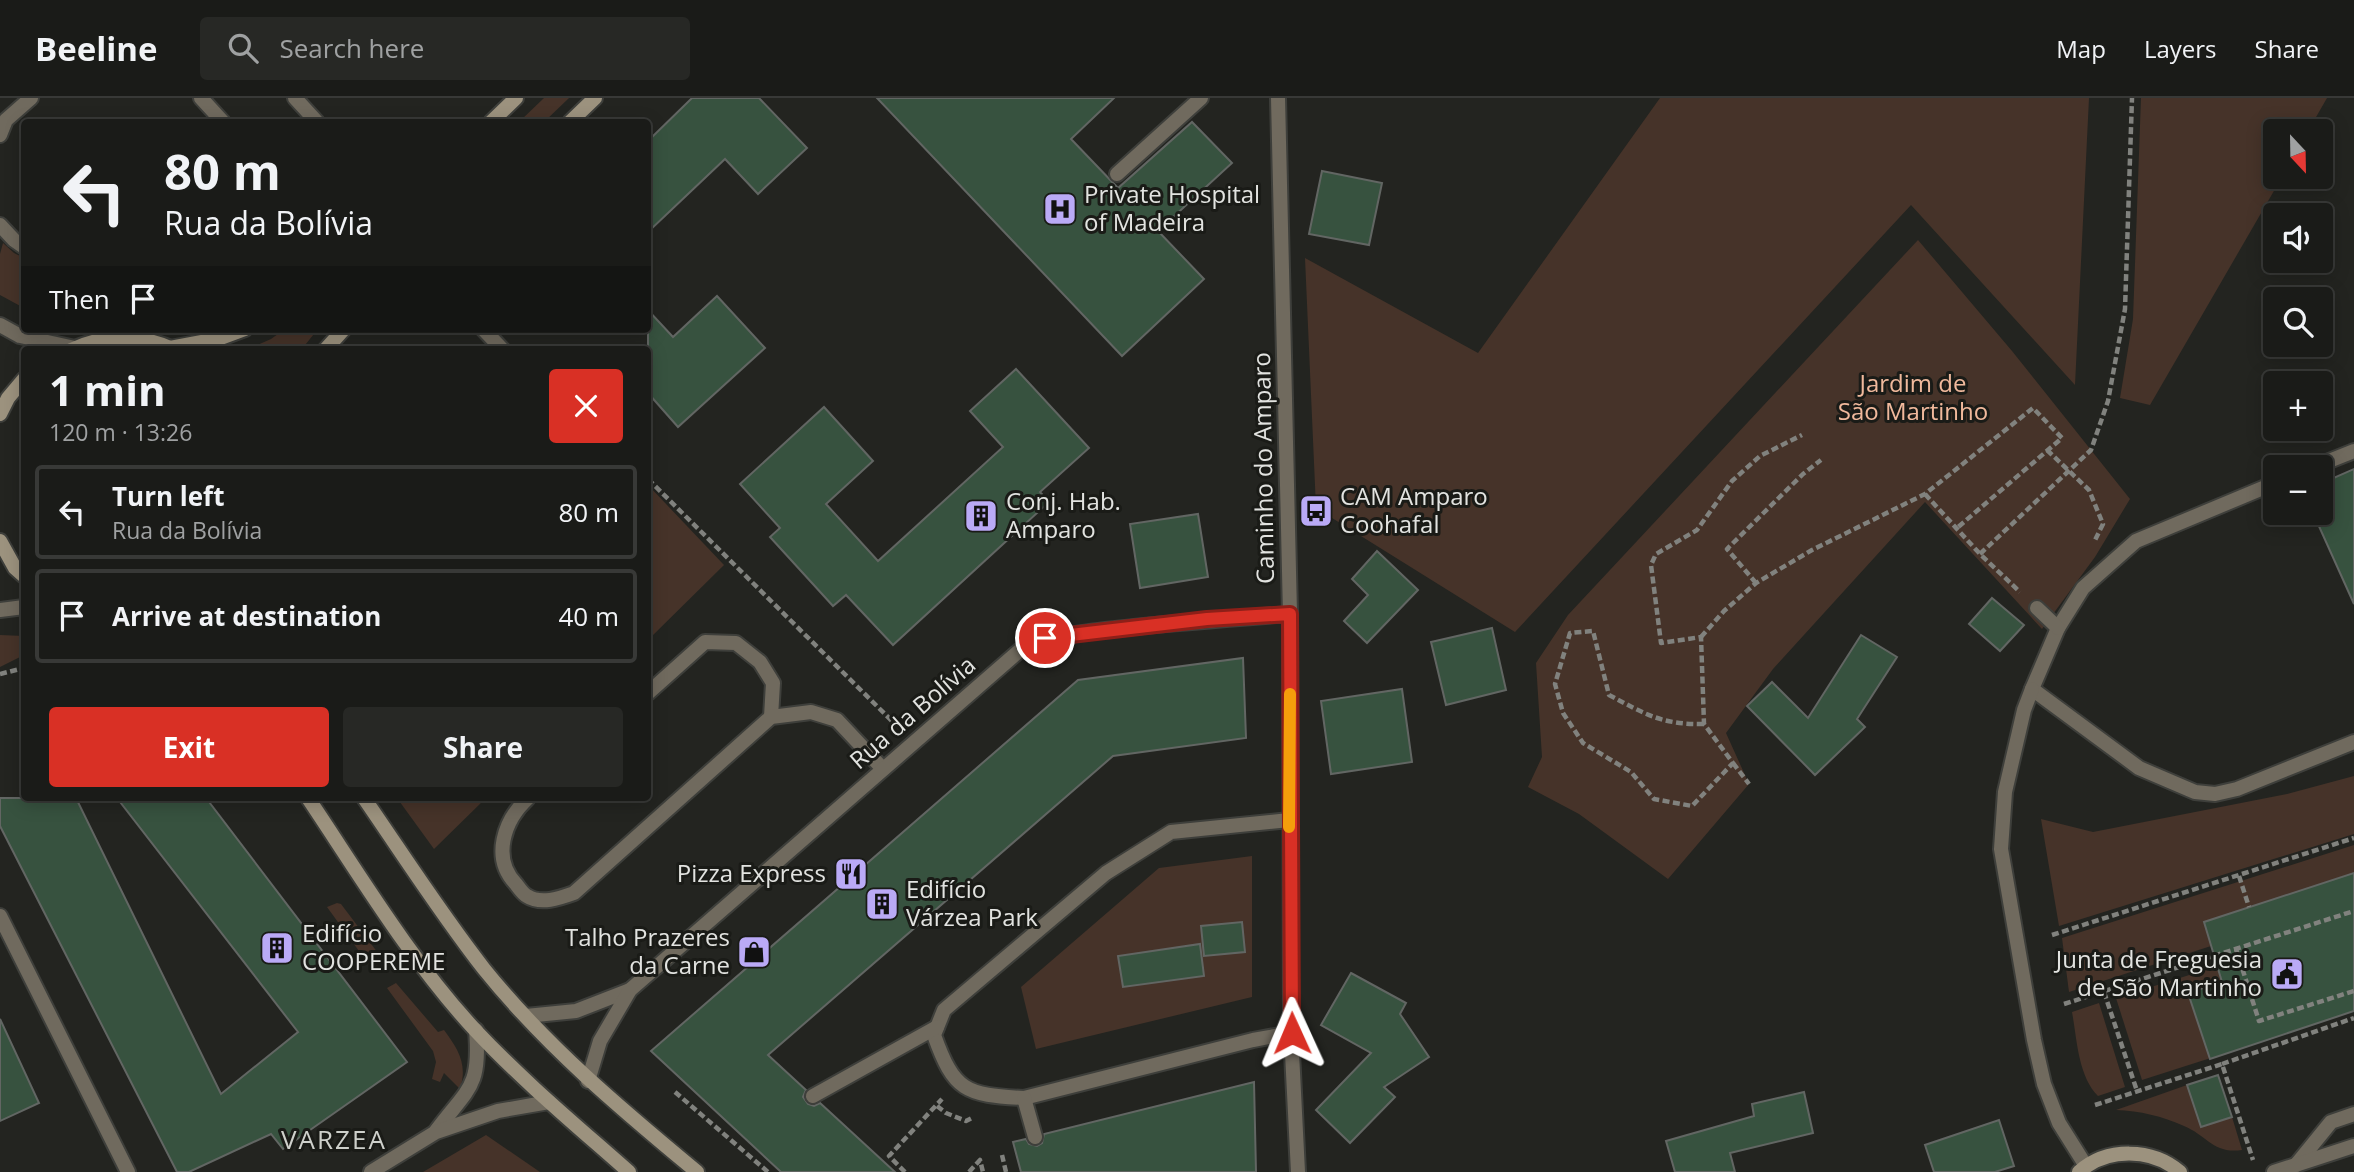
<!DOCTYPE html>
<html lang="en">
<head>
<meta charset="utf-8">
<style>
	body { margin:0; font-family:"Open Sans",sans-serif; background:#272825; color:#f1f3f6; height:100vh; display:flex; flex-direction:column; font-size:26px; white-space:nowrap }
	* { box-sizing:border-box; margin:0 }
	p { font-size:23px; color:#9fa1a2 }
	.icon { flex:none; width:38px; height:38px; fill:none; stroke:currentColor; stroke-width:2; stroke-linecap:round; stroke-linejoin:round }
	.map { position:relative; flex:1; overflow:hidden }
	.drawer { position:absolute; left:21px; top:248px; width:630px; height:455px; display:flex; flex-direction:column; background:#1a1b18; border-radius:7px; box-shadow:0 4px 18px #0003,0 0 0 2px #383937 }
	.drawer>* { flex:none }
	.hud { position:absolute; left:21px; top:21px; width:630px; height:214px; border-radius:7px; box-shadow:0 4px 18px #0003,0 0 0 2px #383937; background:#1a1b18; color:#f1f3f6; overflow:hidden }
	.needle { width:46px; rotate:158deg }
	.buttons { position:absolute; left:2263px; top:21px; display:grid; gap:14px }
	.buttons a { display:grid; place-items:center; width:70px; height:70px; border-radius:7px; background:#1a1b18; box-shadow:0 4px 18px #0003,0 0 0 2px #383937; font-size:35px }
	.pin { position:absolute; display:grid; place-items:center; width:60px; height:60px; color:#fff; margin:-30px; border:4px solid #fff; border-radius:50%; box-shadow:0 2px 7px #0007 }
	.me { position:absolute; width:77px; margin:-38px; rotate:359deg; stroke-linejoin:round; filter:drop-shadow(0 0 5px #0008) }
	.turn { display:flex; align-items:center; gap:24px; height:147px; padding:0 28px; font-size:32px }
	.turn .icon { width:91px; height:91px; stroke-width:2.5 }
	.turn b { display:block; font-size:49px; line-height:60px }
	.then { display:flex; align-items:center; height:66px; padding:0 28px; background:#0003; gap:14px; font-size:26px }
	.round { display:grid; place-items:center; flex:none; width:74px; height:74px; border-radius:7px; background:#272825 }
	.head { display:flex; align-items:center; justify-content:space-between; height:119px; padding:0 28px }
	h1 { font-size:42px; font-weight:700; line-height:52px }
	.button { display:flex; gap:14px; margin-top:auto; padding:14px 28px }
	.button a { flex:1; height:80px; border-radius:7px; background:#d93025; color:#fff; font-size:28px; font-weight:700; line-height:80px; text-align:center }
	.button a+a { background:#272825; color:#f1f3f6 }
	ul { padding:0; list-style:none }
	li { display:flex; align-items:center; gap:21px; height:94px; margin:0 14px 10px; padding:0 14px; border:4px solid #383937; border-radius:7px }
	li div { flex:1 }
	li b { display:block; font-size:26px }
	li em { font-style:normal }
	header { display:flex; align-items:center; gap:42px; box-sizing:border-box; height:98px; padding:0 35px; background:#1a1b18; border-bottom:2px solid #383937 }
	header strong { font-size:33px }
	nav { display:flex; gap:38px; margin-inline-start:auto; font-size:24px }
	.search { width:490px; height:63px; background:#272825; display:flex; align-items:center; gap:18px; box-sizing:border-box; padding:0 24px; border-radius:7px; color:#9fa1a2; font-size:26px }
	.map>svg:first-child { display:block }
	.green { fill:#463329 }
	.building { fill:#37523f; stroke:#626663; stroke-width:2 }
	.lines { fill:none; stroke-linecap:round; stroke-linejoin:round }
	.service-casing { stroke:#3e3f3b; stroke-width:18 }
	.pedestrian-casing { stroke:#3e3f3b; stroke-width:18 }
	.minor-casing { stroke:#3e3f3b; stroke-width:18 }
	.tertiary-casing { stroke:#3e3f3b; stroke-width:18 }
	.secondary-casing { stroke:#3e3f3b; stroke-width:18 }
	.path { stroke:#81827e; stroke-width:4.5; stroke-dasharray:7 3.5; stroke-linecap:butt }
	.service { stroke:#706a5e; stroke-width:14 }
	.pedestrian { stroke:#706a5e; stroke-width:14 }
	.minor { stroke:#706a5e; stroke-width:14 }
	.tertiary { stroke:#706a5e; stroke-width:14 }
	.secondary { stroke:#9c927e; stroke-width:14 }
	.route-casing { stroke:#8d1f18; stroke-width:18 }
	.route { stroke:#d93025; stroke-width:12 }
	.slow { stroke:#f59e0b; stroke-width:12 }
	.labels { text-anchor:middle; stroke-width:6; stroke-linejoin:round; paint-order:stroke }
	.poi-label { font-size:24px; fill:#e2e3e0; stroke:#1a1b17; text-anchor:start }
	.park-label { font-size:24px; fill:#f0b99c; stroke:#1a1b17 }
	.street-label { font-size:24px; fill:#e2e3e0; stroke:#1a1b17 }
	.neighbourhood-label { font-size:26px; letter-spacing:2px; fill:#ced0cb; stroke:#1a1b17 }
</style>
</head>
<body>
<header>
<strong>Beeline</strong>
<div class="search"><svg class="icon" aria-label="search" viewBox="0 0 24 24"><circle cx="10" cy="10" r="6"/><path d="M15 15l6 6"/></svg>Search here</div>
<nav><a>Map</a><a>Layers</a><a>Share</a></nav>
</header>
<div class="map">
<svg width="2354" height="1074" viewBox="0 0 2354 1074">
	<rect width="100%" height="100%" fill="#232420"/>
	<g class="green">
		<polygon points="544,0 569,0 544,24 519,24"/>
		<polygon points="1660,0 2089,0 2075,287 1911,107 1515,534 1316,410 1305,160 1478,255"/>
		<polygon points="2141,0 2327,0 2308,33 2275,33 2275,79 2282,79 2150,307 2120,300 2133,221"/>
		<polygon points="1918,142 2012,253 2130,401 2095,459 2042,531 1925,404 1773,571 1726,635 1749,686 1668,781 1579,716 1528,689 1542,659 1536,565 1568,517"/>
		<polygon points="3,145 14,155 24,160 24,210 0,197 0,156"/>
		<polygon points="285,231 318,231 301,252 246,252 271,241"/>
		<polygon points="648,387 724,467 648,542"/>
		<polygon points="0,537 24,538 24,557 0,569"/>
		<polygon points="2354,678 2354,736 2059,828 2041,721 2093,734 2287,696"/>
		<polygon points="397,700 486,700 434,751"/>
		<polygon points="2354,747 2354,775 2204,824 2211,848 2069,894 2062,840"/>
		<polygon points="1252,758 1252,899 1036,951 1021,889 1159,770"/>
		<polygon points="337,805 341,806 384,863 372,871 327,809"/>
		<polygon points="2218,868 2245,949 2142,982 2116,900"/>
		<path d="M 396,885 L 438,934 L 444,932 C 458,951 468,966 460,991 L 444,975 L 440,984 L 432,981 L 436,964 L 433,953 L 387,890 Z"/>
		<path d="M 2099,905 L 2125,989 L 2098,998 C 2078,978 2077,941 2072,914 Z"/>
		<path d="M 2187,987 L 2201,1029 L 2232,1019 L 2242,1052 C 2213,1056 2208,1038 2184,1028 C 2162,1018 2140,1013 2116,1012 Z"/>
		<polygon points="486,1037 540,1074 423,1074"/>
	</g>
	<g class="building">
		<polygon points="692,0 759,0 807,50 758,96 725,61 648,134 648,43"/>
		<polygon points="877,0 1114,0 1071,41 1118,90 1192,24 1232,65 1158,133 1204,181 1122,258"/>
		<polygon points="1322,73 1382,85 1369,147 1309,136"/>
		<polygon points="717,198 765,250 678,329 648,295 648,212 673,239"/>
		<polygon points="1016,271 1089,350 1040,394 1049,404 893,547 846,497 833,508 770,439 780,430 740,386 824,309 873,363 826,406 878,463 1003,349 970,313"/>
		<polygon points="2354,371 2354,506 2313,415 2320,415 2320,386"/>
		<polygon points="1198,416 1208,479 1140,490 1130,426"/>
		<polygon points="1377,453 1418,492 1367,545 1344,523 1368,497 1352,481"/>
		<polygon points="1992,500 2024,527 2000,553 1969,526"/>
		<polygon points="1492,530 1506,592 1446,607 1431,544"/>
		<polygon points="1861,537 1897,559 1857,621 1865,629 1815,677 1747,608 1772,584 1808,620"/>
		<polygon points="1243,560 1246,640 1113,658 768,957 806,992 803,999 808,1006 814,1008 820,1005 895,1074 781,1074 651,953 1078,582"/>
		<polygon points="1402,591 1412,664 1331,676 1321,603"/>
		<polygon points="0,700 76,700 221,996 298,934 117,700 206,700 407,964 283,1051 271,1036 189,1074 177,1074 0,728"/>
		<polygon points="2354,775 2354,913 2210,961 2188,895 2222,884 2204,824"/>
		<polygon points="1242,824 1245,854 1204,858 1201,828"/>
		<polygon points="1200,846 1204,878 1123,889 1118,858"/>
		<polygon points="1351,875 1406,905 1400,916 1429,959 1384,989 1395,999 1350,1045 1316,1012 1371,955 1321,927"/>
		<polygon points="0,921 39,1005 0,1023"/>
		<polygon points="2218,977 2232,1019 2201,1029 2187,987"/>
		<polygon points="1254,984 1256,1074 1021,1074 1013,1044 1026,1041 1029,1046 1037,1048 1042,1045 1044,1036"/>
		<polygon points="1804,994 1813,1035 1730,1055 1735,1074 1675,1074 1666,1043 1754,1018 1752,1006"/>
		<polygon points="1999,1022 2014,1068 1995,1074 1934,1074 1925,1047"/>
	</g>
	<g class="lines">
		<defs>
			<g id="service">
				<polyline points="201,0 223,24"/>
				<polyline points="0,37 6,22 31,0"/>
				<polyline points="1117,76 1201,0"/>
				<polyline points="0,127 14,142 24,149"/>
				<polyline points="0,227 20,238 75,250"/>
				<polyline points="483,231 503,252"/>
				<polyline points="2314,369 2354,353"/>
				<polyline points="2275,385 2136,443 2083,490 2058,530 2032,591 2139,670 2195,694 2215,696 2237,691 2354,644"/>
				<polyline points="648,595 705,544 736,545 760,564 773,585 771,619"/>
				<path d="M 528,700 C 504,722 491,760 516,786 C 519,790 523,796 527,798 C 541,807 560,800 574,795 L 771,619 L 811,614 L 837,622 L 883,671"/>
				<path d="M 1289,722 L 1171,734 L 1106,775 L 944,912 L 934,937 C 954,993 965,997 1024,1000 L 1253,942 L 1291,935"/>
				<polyline points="813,998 937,929"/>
				<polyline points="1024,1000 1035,1039"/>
				<polyline points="2296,1067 2331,1024 2354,1016"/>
			</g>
			<polyline id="pedestrian" points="2037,510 2058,530"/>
			<g id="minor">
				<polyline points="0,512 24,509"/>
				<polyline points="2032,591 2024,612 2005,694 2001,751 2034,942 2044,986 2059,1025 2086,1068"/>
				<polyline points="0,818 128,1074"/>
				<polyline points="526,918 576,913 630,892"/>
				<path d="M 588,983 L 600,943 L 630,892 L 1019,553 C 1057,535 1093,534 1134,529 C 1186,524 1238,520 1290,516"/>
				<path d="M 436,1033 C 468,990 481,990 476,932"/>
				<polyline points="371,1074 436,1034 498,1013 549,1004"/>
			</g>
			<g id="tertiary">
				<polyline points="295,0 317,24"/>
				<polyline points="1278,0 1290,516 1291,935 1298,1074"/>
				<polyline points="2274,1074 2354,1048"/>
			</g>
			<g id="secondary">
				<polyline points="491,24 516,0"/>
				<polyline points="570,24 595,0"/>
				<polyline points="170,250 218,241 245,231"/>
				<path d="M 71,252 C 101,237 145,237 175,252"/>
				<polyline points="325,252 344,231"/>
				<polyline points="0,316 8,300 24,281"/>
				<polyline points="0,443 15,470 24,478"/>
				<path d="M 308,700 C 361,779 411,863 476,933 C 524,984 577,1028 629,1074"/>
				<path d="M 364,700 C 404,758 441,816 484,871 C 546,948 621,1011 697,1074"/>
				<path d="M 2079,1074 C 2107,1049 2152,1050 2180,1074"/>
			</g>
		</defs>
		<use href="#service" class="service-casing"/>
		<use href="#pedestrian" class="pedestrian-casing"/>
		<use href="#minor" class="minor-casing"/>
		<use href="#tertiary" class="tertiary-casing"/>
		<use href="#secondary" class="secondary-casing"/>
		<g class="path">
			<polyline points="2047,352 2089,392 2103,426 2094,444"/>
			<polyline points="648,381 896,627"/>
			<polyline points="1925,396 1980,456 2020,494"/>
			<polyline points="1980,456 2091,352 2108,303 2125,211 2132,0"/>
			<polyline points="1756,485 1727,451 1803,376 1821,362"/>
			<polyline points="1701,539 1724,513 1756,485 1812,452 1925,396 2033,310 2062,340 1957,430"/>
			<polyline points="0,576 24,570"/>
			<path d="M 1704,626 C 1662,627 1645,616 1609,597 L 1593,533 L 1570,535 L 1555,586 L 1563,615 L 1583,645 L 1631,674 L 1654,701 L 1692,708 L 1733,665 L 1704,626 L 1701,539 L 1661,545 L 1651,467 L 1656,456 L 1697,432 L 1732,383 L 1760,358 L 1802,337"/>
			<polyline points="1733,665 1749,686"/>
			<polyline points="2239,778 2249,809"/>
			<polyline points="2052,837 2354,740"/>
			<polyline points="2236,851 2259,923 2354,893"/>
			<polyline points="2104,894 2137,993"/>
			<polyline points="2064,906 2354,813"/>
			<polyline points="2222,966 2354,920"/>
			<polyline points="675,994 768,1074"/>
			<polyline points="2095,1007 2222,966 2253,1062"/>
			<polyline points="937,1008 946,1015 966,1023 974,1019"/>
			<polyline points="1002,1057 1006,1074"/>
			<polyline points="905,1074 889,1058 942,1001"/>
			<polyline points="969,1074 980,1062 983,1074"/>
		</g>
		<use href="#service" class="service"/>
		<use href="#pedestrian" class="pedestrian"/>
		<use href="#minor" class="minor"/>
		<use href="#tertiary" class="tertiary"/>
		<use href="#secondary" class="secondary"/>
	</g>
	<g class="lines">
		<defs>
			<polyline id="route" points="1045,540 1207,521 1290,516 1292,935"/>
		</defs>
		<use href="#route" class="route-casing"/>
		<use href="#route" class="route"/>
		<polyline class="slow" points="1289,729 1290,596"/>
	</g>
	<defs>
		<symbol id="hospital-square" viewBox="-11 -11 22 22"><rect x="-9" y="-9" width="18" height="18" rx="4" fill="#baaaf6" stroke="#1a1b17"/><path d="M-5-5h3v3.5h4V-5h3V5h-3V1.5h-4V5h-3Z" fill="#111"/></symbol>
		<symbol id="bus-square" viewBox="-11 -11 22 22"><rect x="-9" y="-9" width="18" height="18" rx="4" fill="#baaaf6" stroke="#1a1b17"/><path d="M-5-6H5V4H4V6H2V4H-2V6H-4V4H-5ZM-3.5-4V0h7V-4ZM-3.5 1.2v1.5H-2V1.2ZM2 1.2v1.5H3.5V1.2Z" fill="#111"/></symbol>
		<symbol id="building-square" viewBox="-11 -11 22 22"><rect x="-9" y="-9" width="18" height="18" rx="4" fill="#baaaf6" stroke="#1a1b17"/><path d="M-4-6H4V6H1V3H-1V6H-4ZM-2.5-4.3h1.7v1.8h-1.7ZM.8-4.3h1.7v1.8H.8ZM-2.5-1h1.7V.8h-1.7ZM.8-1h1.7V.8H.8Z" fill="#111"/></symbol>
		<symbol id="restaurant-square" viewBox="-11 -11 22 22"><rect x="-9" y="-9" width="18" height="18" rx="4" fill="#baaaf6" stroke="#1a1b17"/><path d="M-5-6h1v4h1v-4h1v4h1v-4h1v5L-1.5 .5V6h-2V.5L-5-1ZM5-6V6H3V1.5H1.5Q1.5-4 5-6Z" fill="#111"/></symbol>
		<symbol id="shop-square" viewBox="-11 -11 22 22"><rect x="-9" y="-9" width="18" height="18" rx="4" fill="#baaaf6" stroke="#1a1b17"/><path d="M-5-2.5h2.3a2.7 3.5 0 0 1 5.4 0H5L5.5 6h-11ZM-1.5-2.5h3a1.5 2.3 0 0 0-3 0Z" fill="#111"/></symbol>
		<symbol id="civic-square" viewBox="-11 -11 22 22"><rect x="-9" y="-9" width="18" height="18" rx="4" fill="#baaaf6" stroke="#1a1b17"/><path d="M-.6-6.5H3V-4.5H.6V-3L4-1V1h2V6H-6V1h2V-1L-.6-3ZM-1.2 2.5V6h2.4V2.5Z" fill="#111"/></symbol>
	</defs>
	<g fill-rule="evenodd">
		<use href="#hospital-square" x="1041" y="92" width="38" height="38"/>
		<use href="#bus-square" x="1297" y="394" width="38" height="38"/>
		<use href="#building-square" x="962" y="399" width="38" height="38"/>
		<use href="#restaurant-square" x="832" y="757" width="38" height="38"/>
		<use href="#building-square" x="863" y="787" width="38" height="38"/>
		<use href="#building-square" x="258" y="831" width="38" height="38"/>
		<use href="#shop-square" x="735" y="835" width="38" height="38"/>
		<use href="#civic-square" x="2268" y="857" width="38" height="38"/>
	</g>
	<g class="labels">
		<g class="poi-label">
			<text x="1084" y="105">Private Hospital<tspan x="1084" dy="28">of Madeira</tspan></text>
			<text x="1340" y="407">CAM Amparo<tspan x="1340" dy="28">Coohafal</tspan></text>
			<text x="1006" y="412">Conj. Hab.<tspan x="1006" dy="28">Amparo</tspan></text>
			<text x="826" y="784" text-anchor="end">Pizza Express</text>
			<text x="906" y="800">Edifício<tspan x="906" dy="28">Várzea Park</tspan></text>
			<text x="302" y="844">Edifício<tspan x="302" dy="28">COOPEREME</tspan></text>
			<text x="730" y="848" text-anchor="end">Talho Prazeres<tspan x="730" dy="28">da Carne</tspan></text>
			<text x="2262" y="870" text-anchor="end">Junta de Freguesia<tspan x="2262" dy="28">de São Martinho</tspan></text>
		</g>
		<g class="park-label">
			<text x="1913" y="294">Jardim de<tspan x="1913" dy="28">São Martinho</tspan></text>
		</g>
		<g class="street-label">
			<text transform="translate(1264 370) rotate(-91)" y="8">Caminho do Amparo</text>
			<text transform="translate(913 615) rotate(-41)" y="8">Rua da Bolívia</text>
		</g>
		<g class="neighbourhood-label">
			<text x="334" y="1051">VARZEA</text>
		</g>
	</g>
</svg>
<div class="buttons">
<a><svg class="needle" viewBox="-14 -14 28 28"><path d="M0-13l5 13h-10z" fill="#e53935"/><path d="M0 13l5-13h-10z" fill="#9fa1a2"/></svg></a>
<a><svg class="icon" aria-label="sound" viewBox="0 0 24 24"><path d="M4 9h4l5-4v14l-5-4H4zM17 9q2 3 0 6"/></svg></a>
<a><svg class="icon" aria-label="search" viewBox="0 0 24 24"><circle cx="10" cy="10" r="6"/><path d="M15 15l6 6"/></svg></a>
<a>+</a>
<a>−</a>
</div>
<div class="pin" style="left:1045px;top:540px;background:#d93025"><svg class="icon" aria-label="arrive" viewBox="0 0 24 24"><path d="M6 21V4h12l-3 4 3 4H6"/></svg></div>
<svg class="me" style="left:1292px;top:935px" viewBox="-20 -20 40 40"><path d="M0-17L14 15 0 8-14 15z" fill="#d93025" stroke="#fff" stroke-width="4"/></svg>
<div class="hud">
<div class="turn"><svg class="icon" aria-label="left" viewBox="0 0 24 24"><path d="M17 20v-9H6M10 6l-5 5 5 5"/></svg><div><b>80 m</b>Rua da Bolívia</div></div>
<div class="then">Then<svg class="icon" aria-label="arrive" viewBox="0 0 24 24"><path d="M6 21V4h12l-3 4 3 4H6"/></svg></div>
</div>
<section class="drawer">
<div class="head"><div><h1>1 min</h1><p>120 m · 13:26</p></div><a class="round" style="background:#d93025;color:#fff"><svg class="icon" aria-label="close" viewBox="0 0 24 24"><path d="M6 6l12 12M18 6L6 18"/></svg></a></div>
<ul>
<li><svg class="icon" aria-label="left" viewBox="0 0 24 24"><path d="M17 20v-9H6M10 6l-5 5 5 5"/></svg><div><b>Turn left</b><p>Rua da Bolívia</p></div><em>80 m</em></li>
<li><svg class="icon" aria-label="arrive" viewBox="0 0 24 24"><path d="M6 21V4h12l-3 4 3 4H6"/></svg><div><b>Arrive at destination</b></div><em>40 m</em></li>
</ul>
<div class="button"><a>Exit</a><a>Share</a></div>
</section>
</div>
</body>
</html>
